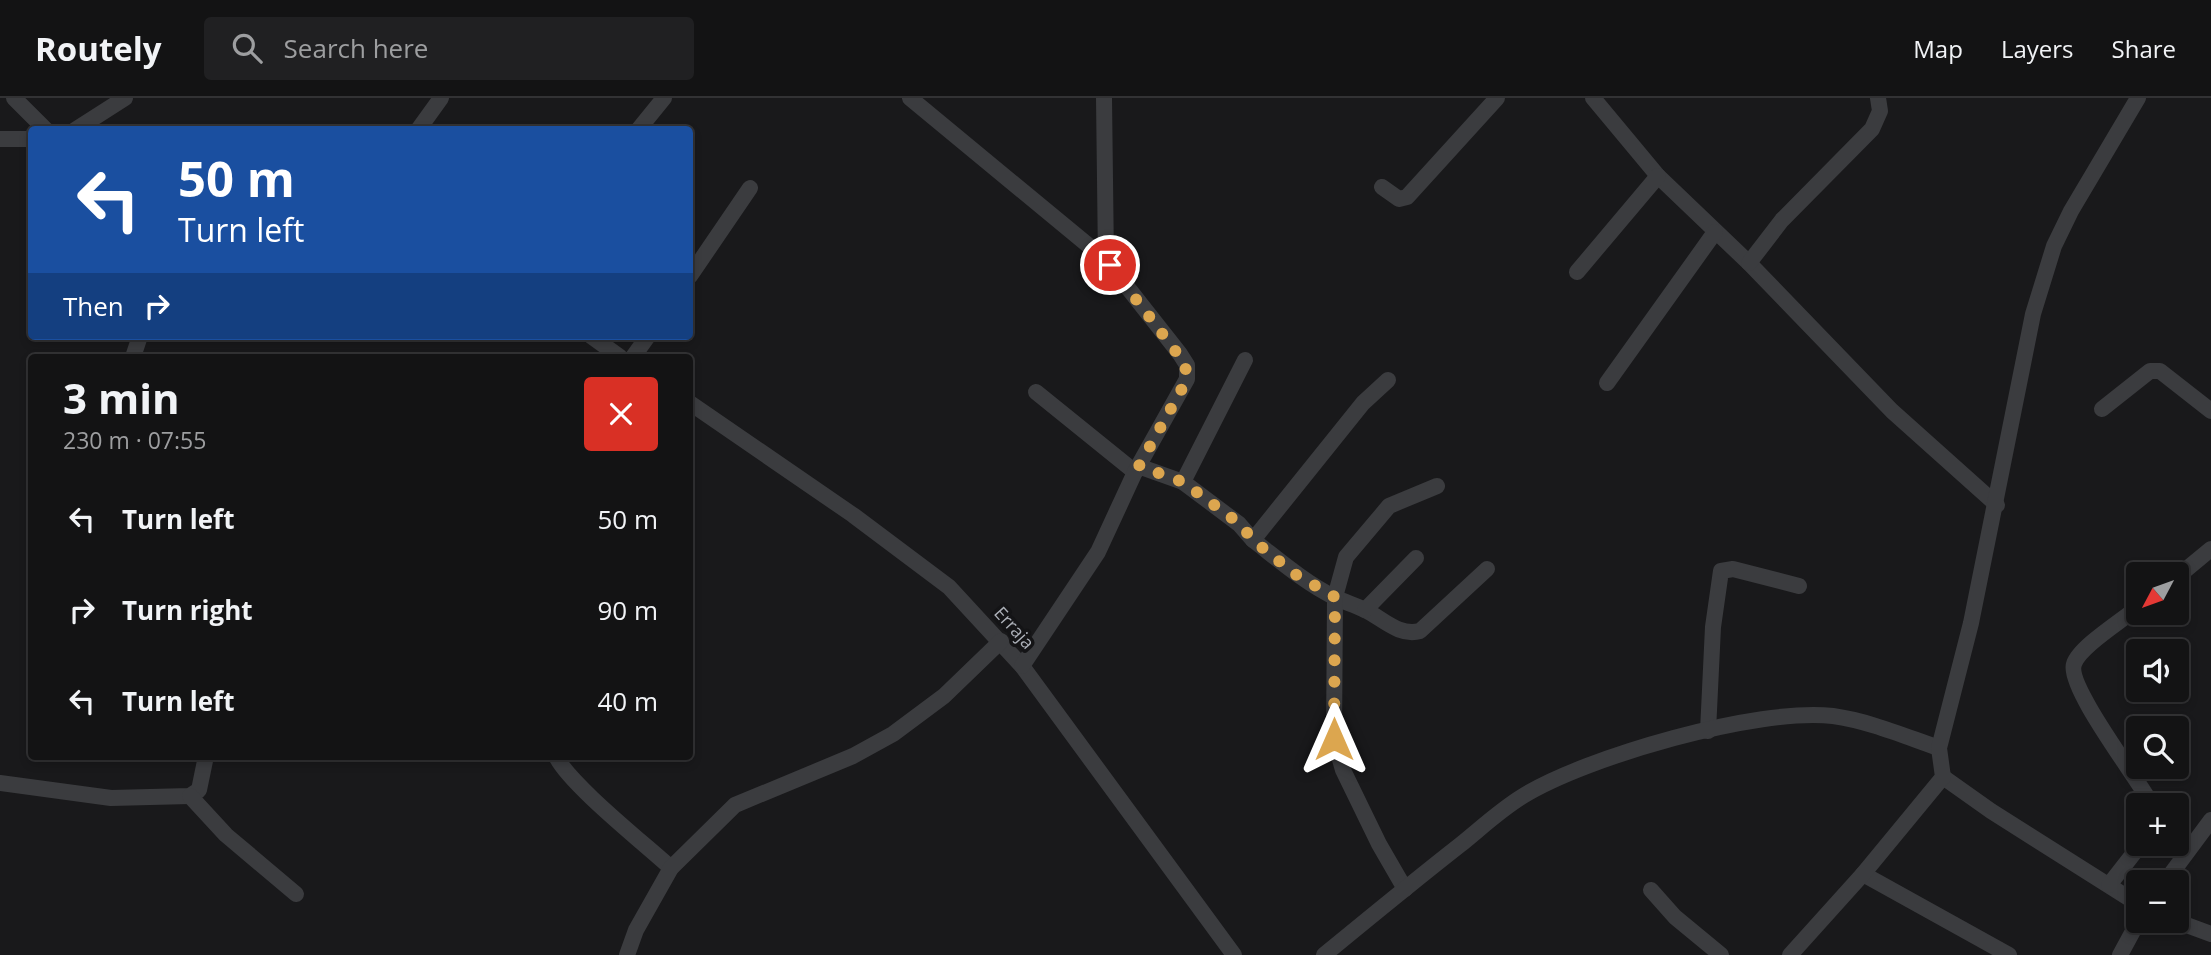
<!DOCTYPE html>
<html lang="en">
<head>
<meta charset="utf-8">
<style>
	body { margin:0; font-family:"Open Sans",sans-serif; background:#202022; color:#f1f3f6; height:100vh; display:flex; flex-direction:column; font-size:26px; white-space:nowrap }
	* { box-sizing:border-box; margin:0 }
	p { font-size:23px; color:#9d9ea0 }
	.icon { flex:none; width:38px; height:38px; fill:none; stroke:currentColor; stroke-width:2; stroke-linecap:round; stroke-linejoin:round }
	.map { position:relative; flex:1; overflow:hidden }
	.drawer { position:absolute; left:28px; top:256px; width:665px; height:406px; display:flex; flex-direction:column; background:#131314; border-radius:7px; box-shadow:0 4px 10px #0003,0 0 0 2px #323234 }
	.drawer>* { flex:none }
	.banner { position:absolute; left:28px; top:28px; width:665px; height:214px; border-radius:7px; box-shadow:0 4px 10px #0003,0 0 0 2px #323234; background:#1a4fa0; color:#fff; overflow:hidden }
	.needle { width:46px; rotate:229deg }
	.buttons { position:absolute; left:2126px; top:464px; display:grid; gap:14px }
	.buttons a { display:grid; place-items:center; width:63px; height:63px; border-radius:7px; background:#131314; box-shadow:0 4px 10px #0003,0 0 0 2px #323234; font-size:35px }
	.pin { position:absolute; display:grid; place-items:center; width:60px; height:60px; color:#fff; margin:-30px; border:4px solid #fff; border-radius:50%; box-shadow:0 2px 7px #0007 }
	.me { position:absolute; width:77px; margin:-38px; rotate:0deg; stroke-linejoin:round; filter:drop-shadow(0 0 5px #0008) }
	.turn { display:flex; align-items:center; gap:24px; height:147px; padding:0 35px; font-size:32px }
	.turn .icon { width:91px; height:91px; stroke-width:2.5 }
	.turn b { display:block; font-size:49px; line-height:60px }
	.then { display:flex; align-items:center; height:66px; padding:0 35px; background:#0003; gap:14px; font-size:26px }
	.round { display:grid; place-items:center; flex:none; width:74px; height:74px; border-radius:7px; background:#202022 }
	.head { display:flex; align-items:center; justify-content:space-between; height:119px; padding:0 35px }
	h1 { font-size:42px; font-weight:700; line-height:52px }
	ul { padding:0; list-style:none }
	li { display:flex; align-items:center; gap:21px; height:91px; padding:0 35px }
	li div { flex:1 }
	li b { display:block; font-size:26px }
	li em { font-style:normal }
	header { display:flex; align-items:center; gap:42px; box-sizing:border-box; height:98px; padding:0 35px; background:#131314; border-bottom:2px solid #323234 }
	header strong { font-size:33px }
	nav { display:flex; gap:38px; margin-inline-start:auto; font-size:24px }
	.search { width:490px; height:63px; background:#202022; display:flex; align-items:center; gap:18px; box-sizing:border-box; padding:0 24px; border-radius:7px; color:#9d9ea0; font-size:26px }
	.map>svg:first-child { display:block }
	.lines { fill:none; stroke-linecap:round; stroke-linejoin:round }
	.street { stroke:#3b3c3f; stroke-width:16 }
	.route { stroke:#dca64f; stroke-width:12; stroke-dasharray:0 21.6 }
	.labels { text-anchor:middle; stroke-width:7; stroke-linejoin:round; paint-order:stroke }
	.street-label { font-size:18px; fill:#adb1b9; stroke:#141416 }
</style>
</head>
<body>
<header>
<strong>Routely</strong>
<div class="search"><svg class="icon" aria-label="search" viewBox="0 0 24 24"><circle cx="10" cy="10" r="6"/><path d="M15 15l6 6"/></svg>Search here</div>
<nav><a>Map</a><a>Layers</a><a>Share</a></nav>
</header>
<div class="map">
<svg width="2211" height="857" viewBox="0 0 2211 857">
	<rect width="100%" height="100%" fill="#19191b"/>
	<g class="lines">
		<g class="street">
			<polyline points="14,0 46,32"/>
			<polyline points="910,0 1106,162"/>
			<polyline points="1593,0 1658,78 1749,165 1892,313 1997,407"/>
			<polyline points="75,32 125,0"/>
			<polyline points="418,32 441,0"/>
			<polyline points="638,32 664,0"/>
			<polyline points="0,41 32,41"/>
			<polyline points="1382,89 1399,101 1407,99 1497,0"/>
			<polyline points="1749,165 1782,122 1872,31 1880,13 1878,0"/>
			<polyline points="1577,174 1658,78"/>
			<polyline points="690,178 750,90"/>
			<polyline points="591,238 620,259"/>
			<polyline points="133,259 140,238"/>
			<polyline points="633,259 648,238"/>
			<polyline points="1607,285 1715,134"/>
			<polyline points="1036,294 1135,374"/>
			<polyline points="690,305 853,417 949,489 1022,568 1234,857"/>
			<polyline points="2102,311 2150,273 2160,273 2211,313"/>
			<polyline points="1138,368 1183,384 1239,426 1253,442 1363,305 1388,282"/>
			<polyline points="1183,384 1245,262"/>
			<path d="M 1253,442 C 1279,462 1304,484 1334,499 C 1344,504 1355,507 1365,512 C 1382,520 1399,539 1420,533 L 1487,471"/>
			<polyline points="2177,479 2211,451"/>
			<path d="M 2138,509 C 2123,522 2079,549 2074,566 C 2066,588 2139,682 2152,707"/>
			<polyline points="1365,512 1416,460"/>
			<polyline points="1022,568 1098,454 1135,374 1187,281 1187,267 1180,256 1106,162 1104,0"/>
			<polyline points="1708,633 1713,529 1721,473 1733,471 1799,488"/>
			<path d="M 556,658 C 568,685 646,747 671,770"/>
			<polyline points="1943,679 1991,713 2138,806"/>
			<polyline points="0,685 111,700 190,698 199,692 206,658"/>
			<polyline points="190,698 226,737 296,796"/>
			<polyline points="1863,776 2009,857"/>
			<polyline points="2165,784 2211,722"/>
			<polyline points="2109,787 2141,746"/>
			<polyline points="1405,791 1379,746 1343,672 1334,641 1335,499 1346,459 1389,408 1437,388"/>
			<polyline points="1651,792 1675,819 1721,857"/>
			<polyline points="2173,822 2211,836"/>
			<polyline points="627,857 636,832 671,770 735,707 853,658 893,636 944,598 1001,543"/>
			<path d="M 1324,857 C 1369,820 1414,783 1460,747 C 1480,731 1500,712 1523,698 C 1586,659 1759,609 1833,618 C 1869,623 1904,638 1939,650"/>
			<polyline points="1790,857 1863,776 1943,679 1939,650 1971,525 2033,216 2054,148 2071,113 2138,0"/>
			<polyline points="2120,857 2139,822"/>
		</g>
	</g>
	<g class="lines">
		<polyline class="route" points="1110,167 1186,267 1184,287 1139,368 1183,384 1240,426 1253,442 1295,476 1335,499 1334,641"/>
	</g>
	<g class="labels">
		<g class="street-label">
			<text transform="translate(1014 530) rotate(48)" y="6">Erraja</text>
		</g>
	</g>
</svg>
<div class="buttons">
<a><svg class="needle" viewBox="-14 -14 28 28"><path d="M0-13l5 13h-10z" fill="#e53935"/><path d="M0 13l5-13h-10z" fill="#9d9ea0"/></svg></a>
<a><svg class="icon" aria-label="sound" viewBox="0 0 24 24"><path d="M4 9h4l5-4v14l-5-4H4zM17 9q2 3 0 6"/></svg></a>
<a><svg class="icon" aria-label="search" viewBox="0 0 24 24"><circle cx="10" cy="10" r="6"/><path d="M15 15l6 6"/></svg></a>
<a>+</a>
<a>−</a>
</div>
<div class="pin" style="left:1110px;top:167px;background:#d93025"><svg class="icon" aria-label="arrive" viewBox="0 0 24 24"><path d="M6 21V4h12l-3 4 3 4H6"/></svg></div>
<svg class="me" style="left:1334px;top:641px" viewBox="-20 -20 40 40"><path d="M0-17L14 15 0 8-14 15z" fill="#dca64f" stroke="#fff" stroke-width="4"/></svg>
<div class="banner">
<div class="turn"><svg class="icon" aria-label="left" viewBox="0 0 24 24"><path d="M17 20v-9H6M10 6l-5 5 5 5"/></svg><div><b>50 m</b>Turn left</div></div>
<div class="then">Then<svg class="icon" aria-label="right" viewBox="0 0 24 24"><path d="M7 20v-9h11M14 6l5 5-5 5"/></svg></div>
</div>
<section class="drawer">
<div class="head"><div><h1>3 min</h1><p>230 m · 07:55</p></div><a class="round" style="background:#d93025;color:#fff"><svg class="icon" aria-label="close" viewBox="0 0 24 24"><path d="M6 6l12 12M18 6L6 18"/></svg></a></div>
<ul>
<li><svg class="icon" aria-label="left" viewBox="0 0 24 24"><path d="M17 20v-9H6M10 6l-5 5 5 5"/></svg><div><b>Turn left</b></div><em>50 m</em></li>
<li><svg class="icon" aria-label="right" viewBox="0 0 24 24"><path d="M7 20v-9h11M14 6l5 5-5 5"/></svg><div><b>Turn right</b></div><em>90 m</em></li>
<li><svg class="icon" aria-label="left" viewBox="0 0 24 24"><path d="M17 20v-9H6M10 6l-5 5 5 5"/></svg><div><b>Turn left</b></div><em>40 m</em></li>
</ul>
</section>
</div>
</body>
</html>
